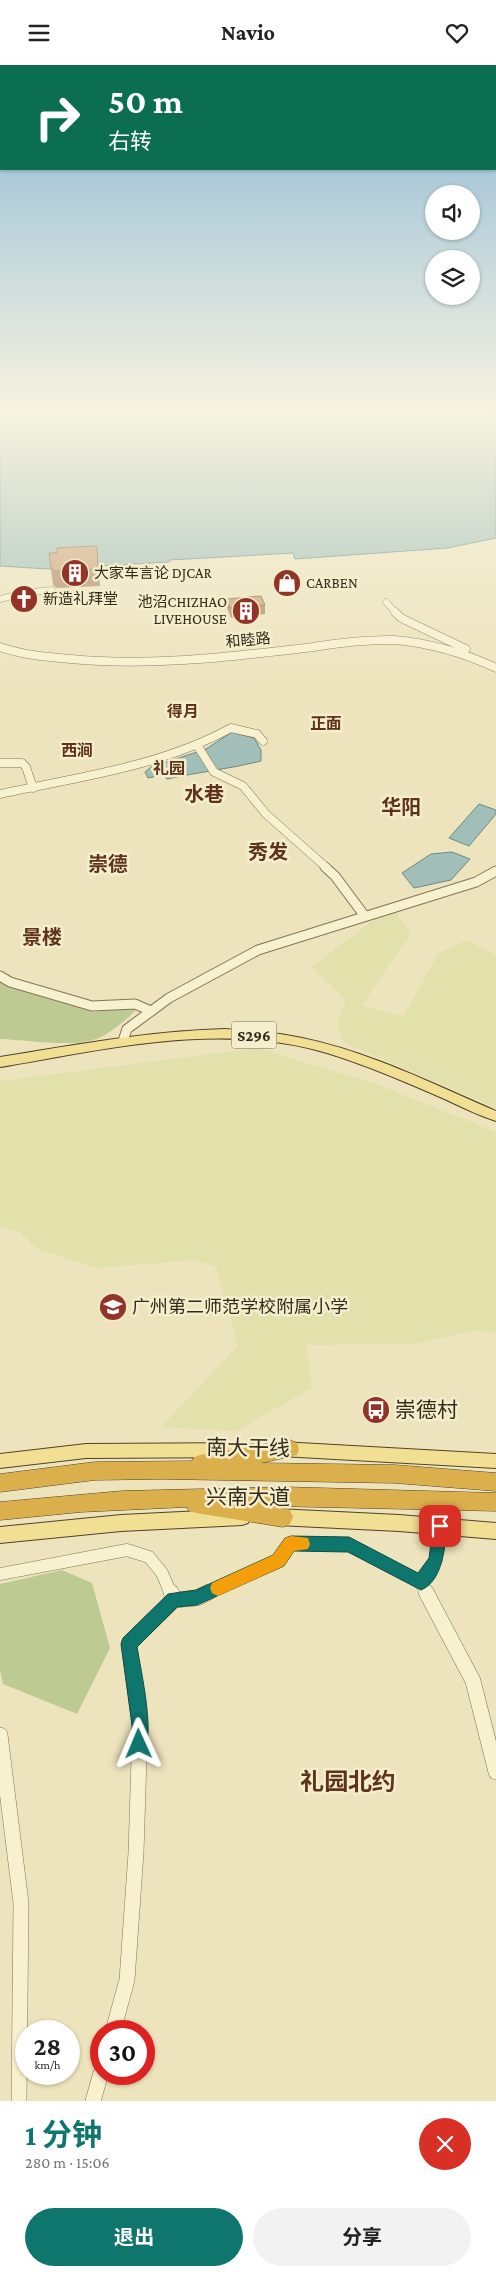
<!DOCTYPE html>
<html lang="zh">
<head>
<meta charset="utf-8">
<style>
	body { margin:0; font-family:"Crimson Pro","Noto Sans SC",serif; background:#f2f2f2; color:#222; height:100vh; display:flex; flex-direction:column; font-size:19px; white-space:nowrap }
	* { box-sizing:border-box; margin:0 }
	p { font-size:16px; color:#767676 }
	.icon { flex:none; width:28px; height:28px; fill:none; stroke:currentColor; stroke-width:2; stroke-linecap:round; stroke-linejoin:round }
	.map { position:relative; height:2036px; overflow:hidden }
	.drawer { display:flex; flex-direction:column; background:#fff; flex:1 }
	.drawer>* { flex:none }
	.top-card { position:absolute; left:0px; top:0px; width:496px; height:105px; box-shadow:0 1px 4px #0004; background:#0b6e4f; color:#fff; overflow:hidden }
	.tools { position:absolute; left:425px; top:120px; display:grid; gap:10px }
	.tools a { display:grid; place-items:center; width:55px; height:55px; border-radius:50%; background:#fff; box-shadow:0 1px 4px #0004; font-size:25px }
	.speed { position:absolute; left:15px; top:1955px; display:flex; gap:10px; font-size:25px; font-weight:700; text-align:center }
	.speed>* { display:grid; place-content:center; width:65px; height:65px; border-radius:50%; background:#fff; box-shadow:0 1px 4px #0004; line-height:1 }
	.speed small { font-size:12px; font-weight:400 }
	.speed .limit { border:8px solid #d22; background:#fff; color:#111 }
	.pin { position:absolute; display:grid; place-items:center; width:42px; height:42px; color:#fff; margin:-21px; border-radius:10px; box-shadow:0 2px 8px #0006 }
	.me { position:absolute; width:55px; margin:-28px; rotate:359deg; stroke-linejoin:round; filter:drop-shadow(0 0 4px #0008) }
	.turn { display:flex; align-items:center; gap:18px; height:105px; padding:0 25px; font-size:22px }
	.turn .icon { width:65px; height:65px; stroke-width:2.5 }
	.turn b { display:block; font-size:35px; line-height:42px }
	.round { display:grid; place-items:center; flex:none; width:52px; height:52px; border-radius:26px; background:#f2f2f2 }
	.head { display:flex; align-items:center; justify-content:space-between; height:85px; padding:0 25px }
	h1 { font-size:30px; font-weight:700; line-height:38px; color:#0f766e }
	.button { display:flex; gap:10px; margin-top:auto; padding:10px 25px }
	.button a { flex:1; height:58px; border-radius:30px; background:#0f766e; color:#fff; font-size:20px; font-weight:700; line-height:58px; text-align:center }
	.button a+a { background:#f2f2f2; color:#222 }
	header { display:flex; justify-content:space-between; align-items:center; height:65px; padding:0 25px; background:#fff; font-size:22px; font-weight:700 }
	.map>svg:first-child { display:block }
	.farmland { fill:#e2e0ab }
	.green { fill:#bdca92 }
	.water { fill:#a1beb9; stroke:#698b87 }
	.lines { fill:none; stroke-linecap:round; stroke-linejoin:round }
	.minor-far4-casing { stroke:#847457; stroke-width:7 }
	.minor-far3-casing { stroke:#847457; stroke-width:9 }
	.minor-far2-casing { stroke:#847457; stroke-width:11 }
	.minor-far1-casing { stroke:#847457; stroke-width:13 }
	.minor-casing { stroke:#847457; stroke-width:16 }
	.major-casing { stroke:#51422b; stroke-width:2 }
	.highway-casing { stroke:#51422b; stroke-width:1 }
	.minor-far4 { stroke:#f8f1d0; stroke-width:6 }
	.minor-far3 { stroke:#f8f1d0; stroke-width:8 }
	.minor-far2 { stroke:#f8f1d0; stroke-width:9 }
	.minor-far1 { stroke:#f8f1d0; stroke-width:12 }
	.minor { stroke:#f8f1d0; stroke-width:15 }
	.major { fill:#f1df94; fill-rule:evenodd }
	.highway { fill:#dcaf4d; fill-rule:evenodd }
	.wall { fill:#ae8b64 }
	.building { fill:#caa274; stroke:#8d7151 }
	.route { fill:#0f766e; stroke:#0a4d48 }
	.slow { fill:#f59e0b }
	.labels { text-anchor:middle; stroke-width:5; stroke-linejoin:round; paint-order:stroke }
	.far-poi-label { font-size:15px; fill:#342a1b; stroke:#f4eecd; text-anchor:start }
	.far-street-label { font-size:15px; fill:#342a1b; stroke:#f4eecd }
	.far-quarter-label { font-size:16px; font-weight:bold; fill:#5f321c; stroke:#f4eecd }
	.shield { fill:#f4eecd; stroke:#6e6550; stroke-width:1 }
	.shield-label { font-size:16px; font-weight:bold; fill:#342a1b }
	.poi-label { font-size:18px; fill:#342a1b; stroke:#f4eecd; text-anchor:start }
	.quarter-label { font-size:20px; font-weight:bold; fill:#5f321c; stroke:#f4eecd }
	.near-poi-label { font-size:21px; fill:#342a1b; stroke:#f4eecd; text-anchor:start }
	.near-street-label { font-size:21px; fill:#342a1b; stroke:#f4eecd }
	.near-quarter-label { font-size:24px; font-weight:bold; fill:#5f321c; stroke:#f4eecd }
</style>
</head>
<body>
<header><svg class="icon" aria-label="menu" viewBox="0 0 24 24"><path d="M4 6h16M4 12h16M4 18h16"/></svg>Navio<svg class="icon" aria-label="heart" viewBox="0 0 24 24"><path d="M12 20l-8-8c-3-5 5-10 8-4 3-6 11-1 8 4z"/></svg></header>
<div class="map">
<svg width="496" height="2036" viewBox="0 0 496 2036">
	<rect width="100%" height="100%" fill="#ede4bd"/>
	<g class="farmland">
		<polygon points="391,842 411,868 362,940 403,952 439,888 467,875 496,891 496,1043 343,977 337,957 346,935 312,902"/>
		<polygon points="257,983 376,1019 496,1067 496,1268 476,1265 414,1279 306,1280 312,1323 236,1366 161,1362 238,1281 216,1202 197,1195 96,1203 37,1184 21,1168 0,1161 0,1016"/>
	</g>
	<g class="green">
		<path d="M 0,917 L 93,947 L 139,941 C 131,952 106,972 93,975 C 66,982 28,975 0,974 Z"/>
		<polygon points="62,1505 92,1518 110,1583 77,1649 3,1619 0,1605 0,1519"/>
	</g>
	<g class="water">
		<polygon points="0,344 496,344 496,473 447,483 295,494 293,488 170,495 169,497 48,504 0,501"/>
		<path d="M 232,667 L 254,673 L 261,685 L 261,696 C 230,704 198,707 167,714 L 163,710 L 148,713 L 145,707 L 151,702 L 206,684 Z"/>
		<polygon points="479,739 496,745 496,749 469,781 449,773"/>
		<polygon points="452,787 470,794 451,815 414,823 402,808 431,789"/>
	</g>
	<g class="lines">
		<defs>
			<g id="minor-far4">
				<polyline points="0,534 23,528 52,525"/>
				<polyline points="386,537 396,548"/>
			</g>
			<g id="minor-far3">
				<polyline points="395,547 401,553 466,584"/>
				<path d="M 0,582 C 23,590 47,592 71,594 C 146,601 221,593 297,584 C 329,580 361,574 394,575 C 430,578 464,588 496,603"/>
				<polyline points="197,680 214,707 243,721 266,749 327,803"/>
				<polyline points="0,698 22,698 26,702 33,723"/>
				<path d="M 0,729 C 78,712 160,702 231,663 L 257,669 L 263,676"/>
			</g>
			<g id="minor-far2">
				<polyline points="325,802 335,811 364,850"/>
				<polyline points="0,911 10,917 92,941 135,939 151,946"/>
				<polyline points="123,976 127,964 169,933 258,885 476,817 496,806"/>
			</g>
			<g id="minor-far1">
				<polyline points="0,1509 127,1485 149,1492 162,1508 171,1529"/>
				<polyline points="421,1518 436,1495 440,1461"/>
				<polyline points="206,1529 279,1495 291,1478 349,1480 421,1518 427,1529"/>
			</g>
			<g id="minor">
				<polyline points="171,1527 174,1535"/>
				<polyline points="426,1527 473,1616 496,1707"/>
				<polyline points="0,1670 21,1838 19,2036"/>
				<polyline points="113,1966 127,1915 136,1788 140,1661 129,1579 174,1535 197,1533 209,1527"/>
				<polyline points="93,2036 101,2008"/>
			</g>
			<g id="major">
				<path d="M 225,964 C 251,966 277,967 302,973 C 370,987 433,1019 496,1046 L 496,1056 C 477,1050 458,1040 440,1032 C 403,1016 366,1000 327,988 C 219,956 108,984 0,1002 L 0,992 C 75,980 149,966 225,964 Z"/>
				<polygon points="281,1377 496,1389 496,1403 281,1391 275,1389 273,1384 275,1379"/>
				<polygon points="249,1378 255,1380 257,1385 255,1390 249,1392 86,1393 0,1403 0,1389 86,1379"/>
				<polygon points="242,1444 248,1446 250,1452 248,1458 242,1460 121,1466 0,1478 0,1462 121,1450"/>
				<polygon points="277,1444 399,1450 496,1458 496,1474 399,1466 277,1460 271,1458 269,1452 271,1446"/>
			</g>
			<g id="highway">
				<polygon points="290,1375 297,1378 299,1384 297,1390 261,1398 395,1400 496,1408 496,1426 395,1418 162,1414 95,1415 0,1427 0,1409 95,1397 192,1396 193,1393 200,1390"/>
				<polygon points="284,1422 496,1428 496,1446 271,1441 290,1445 293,1452 290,1459 283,1462 196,1448 189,1446 187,1442 81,1447 0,1455 0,1437 122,1426"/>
			</g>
		</defs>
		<use href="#minor-far4" class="minor-far4-casing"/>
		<use href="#minor-far3" class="minor-far3-casing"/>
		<use href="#minor-far2" class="minor-far2-casing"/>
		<use href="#minor-far1" class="minor-far1-casing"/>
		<use href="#minor" class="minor-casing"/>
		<use href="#major" class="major-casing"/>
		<use href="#highway" class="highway-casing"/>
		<use href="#minor-far4" class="minor-far4"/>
		<use href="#minor-far3" class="minor-far3"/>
		<use href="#minor-far2" class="minor-far2"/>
		<use href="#minor-far1" class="minor-far1"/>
		<use href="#minor" class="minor"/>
		<use href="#major" class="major"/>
		<use href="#highway" class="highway"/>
	</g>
	<g class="wall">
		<polygon points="97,482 100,521 57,523 53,520 49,488"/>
		<polygon points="227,534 265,540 265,549 231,553 227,543"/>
	</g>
	<g class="building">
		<polygon points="93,481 97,482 98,504 55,506 51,503 49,488 57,488 57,483"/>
		<polygon points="261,531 265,540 230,543 227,534"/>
	</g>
	<linearGradient id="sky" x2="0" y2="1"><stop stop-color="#8bb8d5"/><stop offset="0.55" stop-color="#f7f3e1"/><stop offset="1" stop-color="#f7f3e1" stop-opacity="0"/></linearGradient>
	<rect width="496" height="629" fill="url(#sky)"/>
	<path class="route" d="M 440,1454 L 445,1456 L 447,1461 C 445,1481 443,1516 421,1525 L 348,1487 L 294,1486 L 284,1501 L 197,1540 L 177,1542 L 137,1582 C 141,1606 154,1664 145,1685 L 139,1687 L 133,1685 L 131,1679 L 132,1660 L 121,1579 L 123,1573 L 168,1529 L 196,1525 L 273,1490 L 285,1473 L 291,1471 L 349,1472 L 418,1508 L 429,1493 L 434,1456 Z"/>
	<polygon class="slow" points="291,1471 308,1473 310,1479 308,1484 294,1486 284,1501 218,1531 212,1528 210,1523 212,1518 273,1490 285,1473"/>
	<defs>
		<symbol id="building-disc" viewBox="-11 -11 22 22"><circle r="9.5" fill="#923428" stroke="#f4eecd"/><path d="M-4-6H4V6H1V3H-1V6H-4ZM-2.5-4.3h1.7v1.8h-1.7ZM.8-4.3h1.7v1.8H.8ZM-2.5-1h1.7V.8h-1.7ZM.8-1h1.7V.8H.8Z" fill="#fff"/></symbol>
		<symbol id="shop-disc" viewBox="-11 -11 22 22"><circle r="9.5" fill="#923428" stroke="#f4eecd"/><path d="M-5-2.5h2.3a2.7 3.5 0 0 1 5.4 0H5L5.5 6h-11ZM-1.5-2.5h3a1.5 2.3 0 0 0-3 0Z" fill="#fff"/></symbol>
		<symbol id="church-disc" viewBox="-11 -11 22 22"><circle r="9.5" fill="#923428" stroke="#f4eecd"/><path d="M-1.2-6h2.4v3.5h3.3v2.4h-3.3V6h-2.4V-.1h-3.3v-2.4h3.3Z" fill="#fff"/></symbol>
		<symbol id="school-disc" viewBox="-11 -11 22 22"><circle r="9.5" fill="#923428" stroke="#f4eecd"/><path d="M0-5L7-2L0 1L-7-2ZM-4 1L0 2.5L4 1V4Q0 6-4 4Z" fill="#fff"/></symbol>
		<symbol id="bus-disc" viewBox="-11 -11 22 22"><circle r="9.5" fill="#923428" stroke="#f4eecd"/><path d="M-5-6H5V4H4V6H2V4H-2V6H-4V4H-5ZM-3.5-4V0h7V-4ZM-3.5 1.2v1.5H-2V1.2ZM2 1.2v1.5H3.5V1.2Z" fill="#fff"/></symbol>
	</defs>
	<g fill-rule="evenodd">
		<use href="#building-disc" x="59" y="492" width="32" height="32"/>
		<use href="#shop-disc" x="271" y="502" width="32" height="32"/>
		<use href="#church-disc" x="8" y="518" width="32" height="32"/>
		<use href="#building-disc" x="230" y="530" width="32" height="32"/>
		<use href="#school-disc" x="97" y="1226" width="32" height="32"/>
		<use href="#bus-disc" x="360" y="1329" width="32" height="32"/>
	</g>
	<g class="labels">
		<g class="far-poi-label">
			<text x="94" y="513">大家车言论 DJCAR</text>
			<text x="306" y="523">CARBEN</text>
			<text x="43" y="539">新造礼拜堂</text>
			<text x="227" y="542" text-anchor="end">池沼CHIZHAO<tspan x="227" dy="17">LIVEHOUSE</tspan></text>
		</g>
		<g class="far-street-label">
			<text transform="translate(248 575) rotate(-5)" y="5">和睦路</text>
		</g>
		<g class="far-quarter-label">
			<text x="183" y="652">得月</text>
			<text x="326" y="664">正面</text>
			<text x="77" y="691">西涧</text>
			<text x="169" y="709">礼园</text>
		</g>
		<rect class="shield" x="231.5" y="956.5" width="45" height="27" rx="4"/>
		<g class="shield-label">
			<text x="254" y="976">S296</text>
		</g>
		<g class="poi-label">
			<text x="132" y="1248">广州第二师范学校附属小学</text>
		</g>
		<g class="quarter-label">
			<text x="204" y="736">水巷</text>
			<text x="401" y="749">华阳</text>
			<text x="268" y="794">秀发</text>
			<text x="108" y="806">崇德</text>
			<text x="42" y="879">景楼</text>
		</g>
		<g class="near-poi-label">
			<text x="395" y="1352">崇德村</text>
		</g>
		<g class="near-street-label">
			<text transform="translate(248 1383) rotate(1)" y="7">南大干线</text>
			<text x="248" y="1439">兴南大道</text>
		</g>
		<g class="near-quarter-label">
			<text x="348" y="1725">礼园北约</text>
		</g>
	</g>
</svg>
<div class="tools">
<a><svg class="icon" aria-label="sound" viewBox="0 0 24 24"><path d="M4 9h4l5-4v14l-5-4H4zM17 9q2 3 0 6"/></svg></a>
<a><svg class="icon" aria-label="layers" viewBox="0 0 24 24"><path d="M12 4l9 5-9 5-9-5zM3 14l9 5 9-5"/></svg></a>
</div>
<div class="speed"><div>28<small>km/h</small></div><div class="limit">30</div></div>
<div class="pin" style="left:440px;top:1461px;background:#d93025"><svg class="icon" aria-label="arrive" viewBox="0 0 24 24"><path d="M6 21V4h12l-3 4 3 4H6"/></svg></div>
<svg class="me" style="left:139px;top:1679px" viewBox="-20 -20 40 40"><path d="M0-17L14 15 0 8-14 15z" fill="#0f766e" stroke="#fff" stroke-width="4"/></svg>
<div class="top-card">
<div class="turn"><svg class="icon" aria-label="right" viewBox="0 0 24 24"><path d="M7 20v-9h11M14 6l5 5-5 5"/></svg><div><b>50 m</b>右转</div></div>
</div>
</div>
<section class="drawer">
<div class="head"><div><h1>1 分钟</h1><p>280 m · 15:06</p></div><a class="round" style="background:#d93025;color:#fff"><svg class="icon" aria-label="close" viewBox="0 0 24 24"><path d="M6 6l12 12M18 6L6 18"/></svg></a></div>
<div class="button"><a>退出</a><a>分享</a></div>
</section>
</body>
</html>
